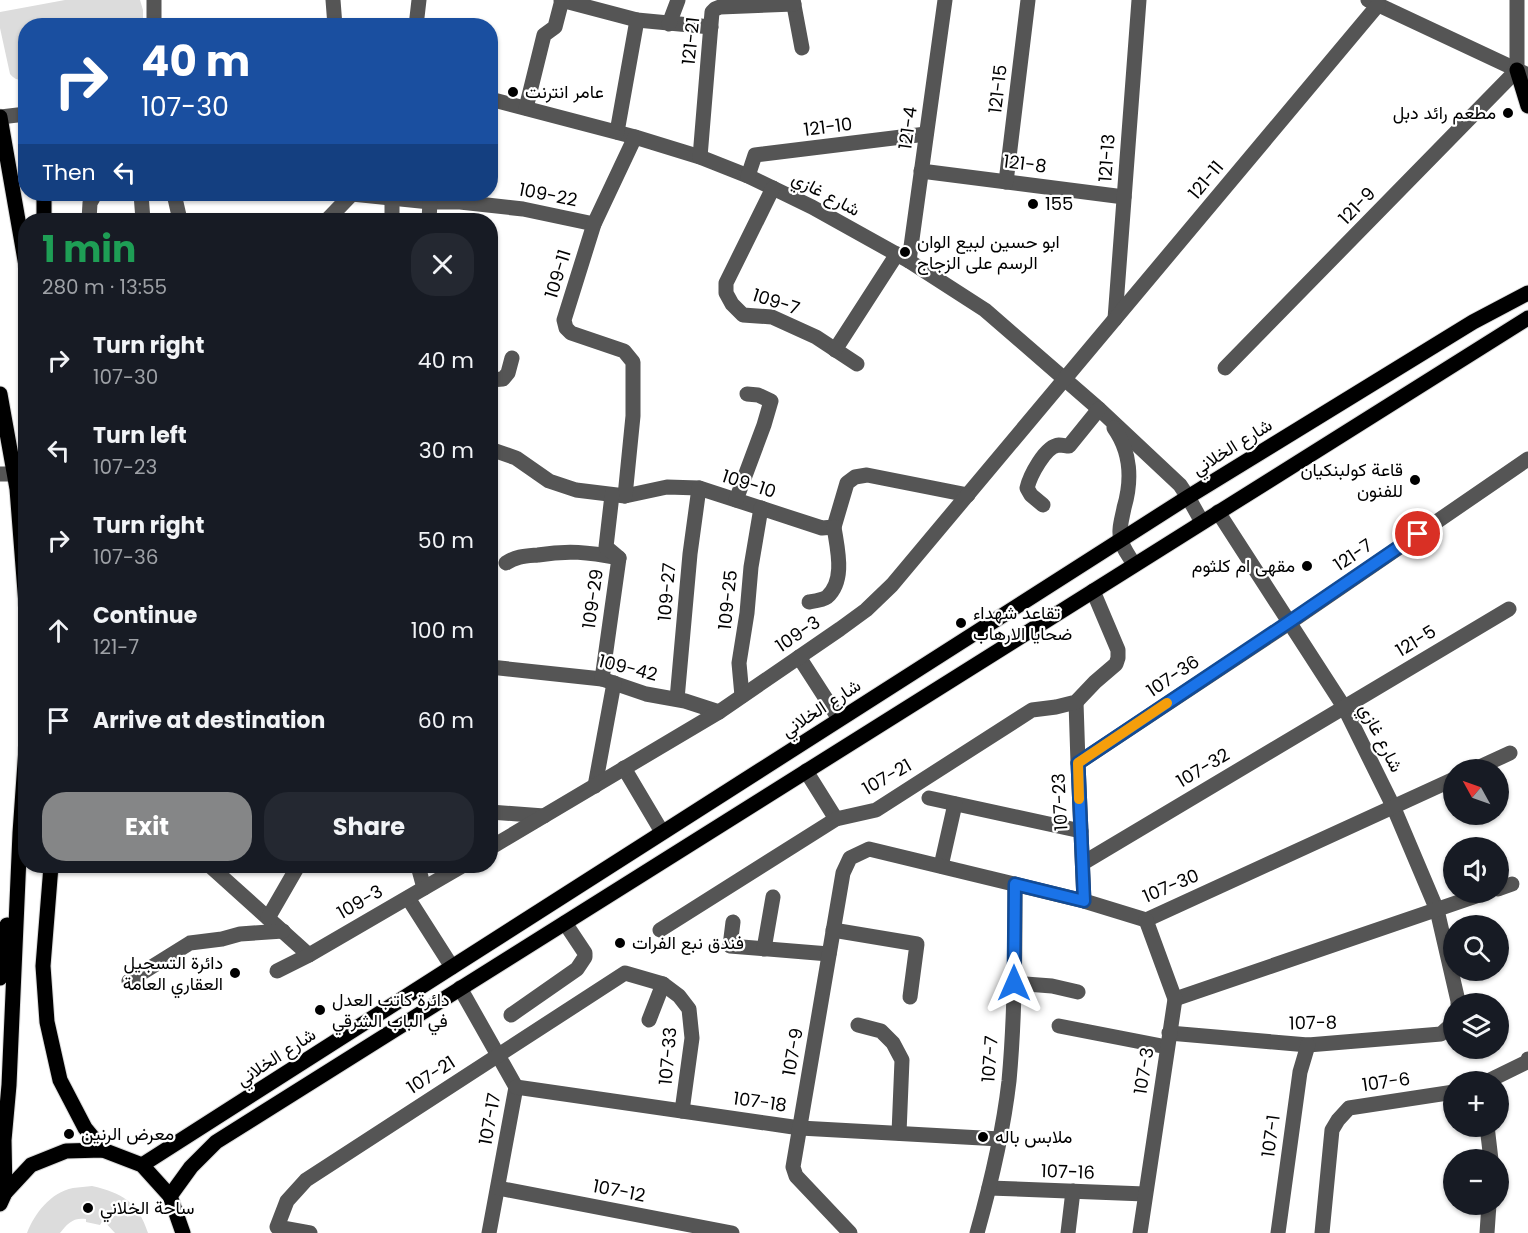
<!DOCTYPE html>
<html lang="en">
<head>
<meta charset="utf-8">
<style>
	body { margin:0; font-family:Poppins,Vazirmatn,sans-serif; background:#242831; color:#f1f3f6; height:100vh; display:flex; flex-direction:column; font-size:22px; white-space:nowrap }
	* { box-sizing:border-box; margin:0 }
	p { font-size:20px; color:#9ea1a6 }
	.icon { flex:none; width:33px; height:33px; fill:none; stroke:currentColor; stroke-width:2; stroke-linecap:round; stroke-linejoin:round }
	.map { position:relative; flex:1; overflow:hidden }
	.side { position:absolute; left:18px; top:213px; width:480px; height:660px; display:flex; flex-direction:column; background:#171b24; border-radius:24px; box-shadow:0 2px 4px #0004 }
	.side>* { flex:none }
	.top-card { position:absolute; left:18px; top:18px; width:480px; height:183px; border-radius:24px; box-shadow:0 2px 4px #0004; background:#1a4fa0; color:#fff; overflow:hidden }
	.needle { width:39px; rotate:310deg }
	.controls { position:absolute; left:1443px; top:759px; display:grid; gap:12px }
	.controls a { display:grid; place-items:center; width:66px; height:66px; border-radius:50%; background:#171b24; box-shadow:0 2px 4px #0004; font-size:30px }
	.pin { position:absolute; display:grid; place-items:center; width:51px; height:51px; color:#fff; margin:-26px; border:3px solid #fff; border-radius:50%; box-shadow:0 2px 6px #0007 }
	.me { position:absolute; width:66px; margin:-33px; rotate:0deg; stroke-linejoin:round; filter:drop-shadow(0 0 4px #0008) }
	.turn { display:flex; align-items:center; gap:21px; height:126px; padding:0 24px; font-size:27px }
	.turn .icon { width:78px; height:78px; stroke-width:2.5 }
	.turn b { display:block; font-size:42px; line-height:51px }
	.then { display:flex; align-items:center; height:57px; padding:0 24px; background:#0003; gap:12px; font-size:22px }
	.round { display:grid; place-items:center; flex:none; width:63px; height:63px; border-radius:24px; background:#242831 }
	.overview { display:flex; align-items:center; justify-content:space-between; height:102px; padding:0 24px }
	h1 { font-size:36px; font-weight:700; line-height:45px; color:#1e9e55 }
	.primary-button { display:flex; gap:12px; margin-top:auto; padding:12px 24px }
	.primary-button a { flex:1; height:69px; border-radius:24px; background:#858687; color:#fff; font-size:24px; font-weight:700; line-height:69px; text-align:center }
	.primary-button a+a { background:#242831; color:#f1f3f6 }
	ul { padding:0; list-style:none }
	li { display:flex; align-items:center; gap:18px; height:90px; padding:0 24px }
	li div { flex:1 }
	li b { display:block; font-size:22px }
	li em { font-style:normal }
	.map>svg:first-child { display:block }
	.green { fill:#dcdcdc }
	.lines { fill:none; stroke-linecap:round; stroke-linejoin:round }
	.major-casing { stroke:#dbdbdb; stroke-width:17 }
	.minor { stroke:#555; stroke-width:15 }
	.major { stroke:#000; stroke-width:15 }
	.route-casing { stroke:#114b97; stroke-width:15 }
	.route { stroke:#1a73e8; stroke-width:10 }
	.slow { stroke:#f59e0b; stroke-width:10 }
	.poi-dot { fill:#000; stroke:#fff; stroke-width:2 }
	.labels { text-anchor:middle; stroke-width:4.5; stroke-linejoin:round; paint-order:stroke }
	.street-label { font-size:18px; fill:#000; stroke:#fff }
	.poi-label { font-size:18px; fill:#000; stroke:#fff; text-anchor:start }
</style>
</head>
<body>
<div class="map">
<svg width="1528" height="1233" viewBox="0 0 1528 1233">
	<rect width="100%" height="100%" fill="#fff"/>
	<g class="green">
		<path d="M 65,0 L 140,0 L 143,10 L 143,25 L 26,26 L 25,80 C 19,81 14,79 10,74 L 0,28 L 0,12 Z"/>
		<path d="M 92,1186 C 122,1193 138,1202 148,1233 L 115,1233 L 103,1220 L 100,1225 L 86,1222 L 86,1219 C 73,1217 67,1224 60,1233 L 27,1233 C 35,1213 50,1193 73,1188 C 79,1187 86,1187 92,1186 Z"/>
	</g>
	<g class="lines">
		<defs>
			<g id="major">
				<polyline points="1517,70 1528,106"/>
				<polyline points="0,117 26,266"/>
				<polyline points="44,220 44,194"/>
				<polyline points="0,394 17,489 26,605"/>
				<polyline points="51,866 43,966 47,1022 60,1080 85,1128 103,1150"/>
				<polyline points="0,978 7,925"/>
				<polyline points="142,1165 1188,497 1473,322 1528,293"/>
				<polyline points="5,1193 4,1140 9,1085 20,833 26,748"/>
				<polyline points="170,1196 191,1167 216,1142 1528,318"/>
				<polyline points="0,1204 5,1193 31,1165 66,1151 103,1150 142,1165 170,1196 183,1233"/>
			</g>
		</defs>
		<use href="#major" class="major-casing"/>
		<g class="minor">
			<polyline points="333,0 335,26"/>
			<polyline points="561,0 637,20 711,27"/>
			<polyline points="793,0 802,48"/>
			<polyline points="1368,0 1528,75"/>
			<polyline points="1517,0 1517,70"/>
			<polyline points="669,24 678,0"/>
			<polyline points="154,26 154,0"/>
			<polyline points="416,26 419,0"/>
			<polyline points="490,99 635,137 700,157 748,176 812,207 909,261 985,310 1099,409 1180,485 1188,497 1202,522"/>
			<polyline points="526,108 544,35 555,27 562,0"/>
			<polyline points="0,117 26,114"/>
			<polyline points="617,132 637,20"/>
			<polyline points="700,157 712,12 715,9 720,7 794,4"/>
			<polyline points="921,171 1124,197"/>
			<polyline points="748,176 755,155 926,134"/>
			<polyline points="1006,182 1028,0"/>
			<polyline points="773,188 726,283 726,293 732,304 743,315 772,317 816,337 857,364"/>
			<polyline points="141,194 143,220"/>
			<polyline points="174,194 180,220"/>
			<polyline points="352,194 430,202 460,202 523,209 594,224"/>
			<polyline points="392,199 392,220"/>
			<polyline points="89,220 90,203 95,194"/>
			<polyline points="327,220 352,194"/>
			<polyline points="429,220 430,202"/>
			<polyline points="909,261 945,0"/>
			<polyline points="1115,319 1139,0"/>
			<polyline points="835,350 897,254"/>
			<polyline points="1225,368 1517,70"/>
			<polyline points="490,380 503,379 508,373 512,358"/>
			<path d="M 1114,428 C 1131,452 1132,481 1124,508 C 1122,519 1118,530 1121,540 C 1123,549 1130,557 1134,565"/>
			<polyline points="490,449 516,458 549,481 576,490 625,496 667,487 699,488 822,528 834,527 847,483 855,477 867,475 968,495"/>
			<polyline points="0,474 14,474"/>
			<polyline points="625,496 633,416 633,362 624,351 571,333 566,328 564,320 594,224 635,137"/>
			<polyline points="736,500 764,425 771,401 758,395 747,394"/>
			<path d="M 1043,505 L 1031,495 L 1027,488 C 1030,476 1045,446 1059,445 C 1063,445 1066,446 1069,446 L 1099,409"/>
			<polyline points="1218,512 1344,707 1393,806 1437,910 1458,1001 1458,1004"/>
			<path d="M 506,563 C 516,556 526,556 538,555 C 568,550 588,552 619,558"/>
			<path d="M 809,602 C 815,601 823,600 827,597 C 846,580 837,548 834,527"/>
			<polyline points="799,657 839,719"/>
			<polyline points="490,667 602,679 646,694 685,701 719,712"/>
			<polyline points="602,679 619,558 606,547 612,495"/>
			<polyline points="742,696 739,663 747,613 751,567 761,508"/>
			<polyline points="677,699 690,554 699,488"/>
			<polyline points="1076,702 1078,763 1084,901"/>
			<polyline points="1078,763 1289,623 1528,459"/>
			<polyline points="624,768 662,832"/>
			<polyline points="1473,770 1510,753"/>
			<polyline points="806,771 836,819"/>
			<polyline points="595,786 614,683"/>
			<polyline points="929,798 1081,831"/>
			<polyline points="490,812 544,816"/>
			<polyline points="490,848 719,712 840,629 866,610 892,585 1378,5"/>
			<polyline points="1083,863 1509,609"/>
			<polyline points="210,866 309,955"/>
			<polyline points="418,866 424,888"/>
			<polyline points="941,866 955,804"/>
			<polyline points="1498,889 1512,884"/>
			<polyline points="408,898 452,967"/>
			<polyline points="268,918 298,866"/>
			<polyline points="733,922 730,946 829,954"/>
			<polyline points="660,930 836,819 876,810 1032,710 1056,707 1076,702 1095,682 1116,664 1118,658 1118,650 1093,591"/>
			<polyline points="833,930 917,944 910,997"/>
			<polyline points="764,949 773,897"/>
			<polyline points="277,971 309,955 462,866"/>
			<polyline points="129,981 190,943 222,939 240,934 283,931"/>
			<polyline points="1014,983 1052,986 1078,992"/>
			<polyline points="460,988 516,1087 489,1233"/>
			<polyline points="1175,999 1488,892"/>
			<polyline points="511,1015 577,969 585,957 585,953 565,923"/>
			<polyline points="649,1020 663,984"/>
			<polyline points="858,1025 881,1031 893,1043 902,1060 899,1133"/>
			<polyline points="1059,1026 1167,1047"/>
			<polyline points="1169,1033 1308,1045 1441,1034 1452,1024 1454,1018"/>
			<polyline points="1486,1082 1527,1062 1528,1059"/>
			<polyline points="516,1087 800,1128 1000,1139"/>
			<polyline points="1487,1126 1491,1160"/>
			<polyline points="498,1188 732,1233"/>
			<polyline points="989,1188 1145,1194"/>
			<polyline points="310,1233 277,1227 287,1201 306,1180 625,973 663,984 679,996 689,1009 692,1038 682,1111"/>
			<polyline points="850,1233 796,1176 793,1167 843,873 850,858 869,849 1084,901 1146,920 1454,779"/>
			<path d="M 977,1233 C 991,1183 1003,1133 1009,1081 C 1015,1016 1015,950 1015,884"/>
			<polyline points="1068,1233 1073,1191"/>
			<polyline points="1140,1233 1175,999 1146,920"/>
			<polyline points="1278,1233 1300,1072 1308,1045"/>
			<polyline points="1322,1233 1332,1130 1338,1120 1349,1108 1454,1092"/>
			<polyline points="1487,1233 1489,1204"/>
		</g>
		<use href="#major" class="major"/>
	</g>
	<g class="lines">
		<defs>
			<polyline id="route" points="1014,983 1015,884 1084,901 1078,763 1289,622 1418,534"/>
		</defs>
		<use href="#route" class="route-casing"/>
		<use href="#route" class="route"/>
		<polyline class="slow" points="1079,799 1078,763 1167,703"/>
	</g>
	<g class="poi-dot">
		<circle cx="513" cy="92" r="6"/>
		<circle cx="1508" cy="113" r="6"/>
		<circle cx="1033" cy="204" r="6"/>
		<circle cx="905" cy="252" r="6"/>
		<circle cx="1415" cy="480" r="6"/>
		<circle cx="1307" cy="566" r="6"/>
		<circle cx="961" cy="623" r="6"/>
		<circle cx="620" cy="943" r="6"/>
		<circle cx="235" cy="973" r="6"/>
		<circle cx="320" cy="1010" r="6"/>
		<circle cx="69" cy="1134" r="6"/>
		<circle cx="983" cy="1137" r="6"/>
		<circle cx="88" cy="1208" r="6"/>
	</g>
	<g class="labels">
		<g class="street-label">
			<text transform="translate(691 41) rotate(-84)" y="6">121-21</text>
			<text transform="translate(998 89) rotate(-83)" y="6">121-15</text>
			<text transform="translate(828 127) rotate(-7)" y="6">121-10</text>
			<text transform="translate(908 128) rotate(-82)" y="6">121-4</text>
			<text transform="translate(1107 158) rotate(-86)" y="6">121-13</text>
			<text transform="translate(1025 164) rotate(7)" y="6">121-8</text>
			<text transform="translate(1206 180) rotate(-50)" y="6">121-11</text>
			<text transform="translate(826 194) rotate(28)" y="6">شارع غازي</text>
			<text transform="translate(548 195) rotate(11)" y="6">109-22</text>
			<text transform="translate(1357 206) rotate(-46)" y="6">121-9</text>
			<text transform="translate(558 274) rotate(-73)" y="6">109-11</text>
			<text transform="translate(776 302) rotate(18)" y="6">109-7</text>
			<text transform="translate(1232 447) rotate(-32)" y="6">شارع الخلاني</text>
			<text transform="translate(749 484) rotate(18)" y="6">109-10</text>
			<text transform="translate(1353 555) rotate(-34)" y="6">121-7</text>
			<text transform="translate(667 592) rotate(-85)" y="6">109-27</text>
			<text transform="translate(593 599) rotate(-82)" y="6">109-29</text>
			<text transform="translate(728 600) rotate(-84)" y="6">109-25</text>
			<text transform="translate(798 634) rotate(-34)" y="6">109-3</text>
			<text transform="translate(1416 641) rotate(-31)" y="6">121-5</text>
			<text transform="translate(628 668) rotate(14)" y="6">109-42</text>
			<text transform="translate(1173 676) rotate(-34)" y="6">107-36</text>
			<text transform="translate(821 708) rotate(-33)" y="6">شارع الخلاني</text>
			<text transform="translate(1381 738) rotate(63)" y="6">شارع غازي</text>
			<text transform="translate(1203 768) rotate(-31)" y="6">107-32</text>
			<text transform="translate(887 777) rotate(-30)" y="6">107-21</text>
			<text transform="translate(1060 802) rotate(-93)" y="6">107-23</text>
			<text transform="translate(1171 886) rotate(-23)" y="6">107-30</text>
			<text transform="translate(360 902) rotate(-30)" y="6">109-3</text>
			<text transform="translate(1313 1023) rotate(-1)" y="6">107-8</text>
			<text transform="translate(793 1052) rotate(-80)" y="6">107-9</text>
			<text transform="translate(668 1056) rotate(-85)" y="6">107-33</text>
			<text transform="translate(276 1057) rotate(-33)" y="6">شارع الخلاني</text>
			<text transform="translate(990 1059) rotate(-86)" y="6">107-7</text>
			<text transform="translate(1144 1071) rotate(-81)" y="6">107-3</text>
			<text transform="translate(431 1075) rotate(-33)" y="6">107-21</text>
			<text transform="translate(1386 1082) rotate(-8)" y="6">107-6</text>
			<text transform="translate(760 1102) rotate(8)" y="6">107-18</text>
			<text transform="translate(490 1119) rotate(-80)" y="6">107-17</text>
			<text transform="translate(1271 1136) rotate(-82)" y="6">107-1</text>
			<text transform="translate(1068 1172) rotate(2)" y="6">107-16</text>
			<text transform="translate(619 1191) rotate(11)" y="6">107-12</text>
		</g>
		<g class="poi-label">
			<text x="525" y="98">عامر انترنت</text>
			<text x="1496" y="119" text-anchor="end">مطعم رائد دبل</text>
			<text x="1045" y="210">155</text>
			<text x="917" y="248">ابو حسين لبيع الوان<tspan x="917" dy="21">الرسم على الزجاج</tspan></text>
			<text x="1403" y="476" text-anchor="end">قاعة كولبنكيان<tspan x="1403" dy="21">للفنون</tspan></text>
			<text x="1295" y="572" text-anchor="end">مقهى ام كلثوم</text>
			<text x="973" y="619">تقاعد شهداء<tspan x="973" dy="21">ضحايا الارهاب</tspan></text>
			<text x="632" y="949">فندق نبع الفرات</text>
			<text x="223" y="969" text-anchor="end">دائرة التسجيل<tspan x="223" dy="21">العقاري العامة</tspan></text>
			<text x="332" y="1006">دائرة كاتب العدل<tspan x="332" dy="21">في الباب الشرقي</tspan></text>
			<text x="81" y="1140">معرض الرنين</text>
			<text x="995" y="1143">ملابس باله</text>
			<text x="100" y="1214">ساحة الخلاني</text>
		</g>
	</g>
</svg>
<div class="controls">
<a><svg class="needle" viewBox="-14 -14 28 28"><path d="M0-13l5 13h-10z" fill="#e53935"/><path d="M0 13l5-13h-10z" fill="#9ea1a6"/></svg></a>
<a><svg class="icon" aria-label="sound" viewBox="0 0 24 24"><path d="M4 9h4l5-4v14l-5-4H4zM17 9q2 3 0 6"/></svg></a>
<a><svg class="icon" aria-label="search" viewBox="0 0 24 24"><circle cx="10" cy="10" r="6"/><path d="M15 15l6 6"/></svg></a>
<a><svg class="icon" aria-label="layers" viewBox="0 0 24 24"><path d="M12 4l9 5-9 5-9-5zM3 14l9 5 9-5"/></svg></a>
<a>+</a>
<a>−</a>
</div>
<div class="pin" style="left:1418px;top:534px;background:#d93025"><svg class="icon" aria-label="arrive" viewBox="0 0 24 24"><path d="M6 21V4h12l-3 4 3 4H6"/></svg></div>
<svg class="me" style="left:1014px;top:983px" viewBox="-20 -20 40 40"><path d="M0-17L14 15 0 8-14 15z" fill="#1a73e8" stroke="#fff" stroke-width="4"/></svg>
<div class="top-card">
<div class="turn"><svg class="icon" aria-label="right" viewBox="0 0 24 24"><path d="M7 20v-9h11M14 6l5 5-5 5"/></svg><div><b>40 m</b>107-30</div></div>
<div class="then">Then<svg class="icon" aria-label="left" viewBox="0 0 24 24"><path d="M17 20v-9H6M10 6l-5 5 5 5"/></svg></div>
</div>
<section class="side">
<div class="overview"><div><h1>1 min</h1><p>280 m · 13:55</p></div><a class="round"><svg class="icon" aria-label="close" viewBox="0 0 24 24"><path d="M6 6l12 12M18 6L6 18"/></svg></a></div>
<ul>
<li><svg class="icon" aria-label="right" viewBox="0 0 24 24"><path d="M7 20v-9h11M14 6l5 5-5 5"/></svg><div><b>Turn right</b><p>107-30</p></div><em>40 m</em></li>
<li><svg class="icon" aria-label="left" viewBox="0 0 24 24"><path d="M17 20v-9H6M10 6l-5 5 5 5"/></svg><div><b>Turn left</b><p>107-23</p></div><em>30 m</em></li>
<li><svg class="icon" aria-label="right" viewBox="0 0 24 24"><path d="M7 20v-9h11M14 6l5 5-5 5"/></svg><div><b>Turn right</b><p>107-36</p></div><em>50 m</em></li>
<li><svg class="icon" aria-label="ahead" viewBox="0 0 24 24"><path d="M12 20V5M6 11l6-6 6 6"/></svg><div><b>Continue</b><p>121-7</p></div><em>100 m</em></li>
<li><svg class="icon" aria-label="arrive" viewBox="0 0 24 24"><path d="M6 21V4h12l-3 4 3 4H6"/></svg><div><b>Arrive at destination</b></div><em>60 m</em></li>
</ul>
<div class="primary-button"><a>Exit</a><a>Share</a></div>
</section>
</div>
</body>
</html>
